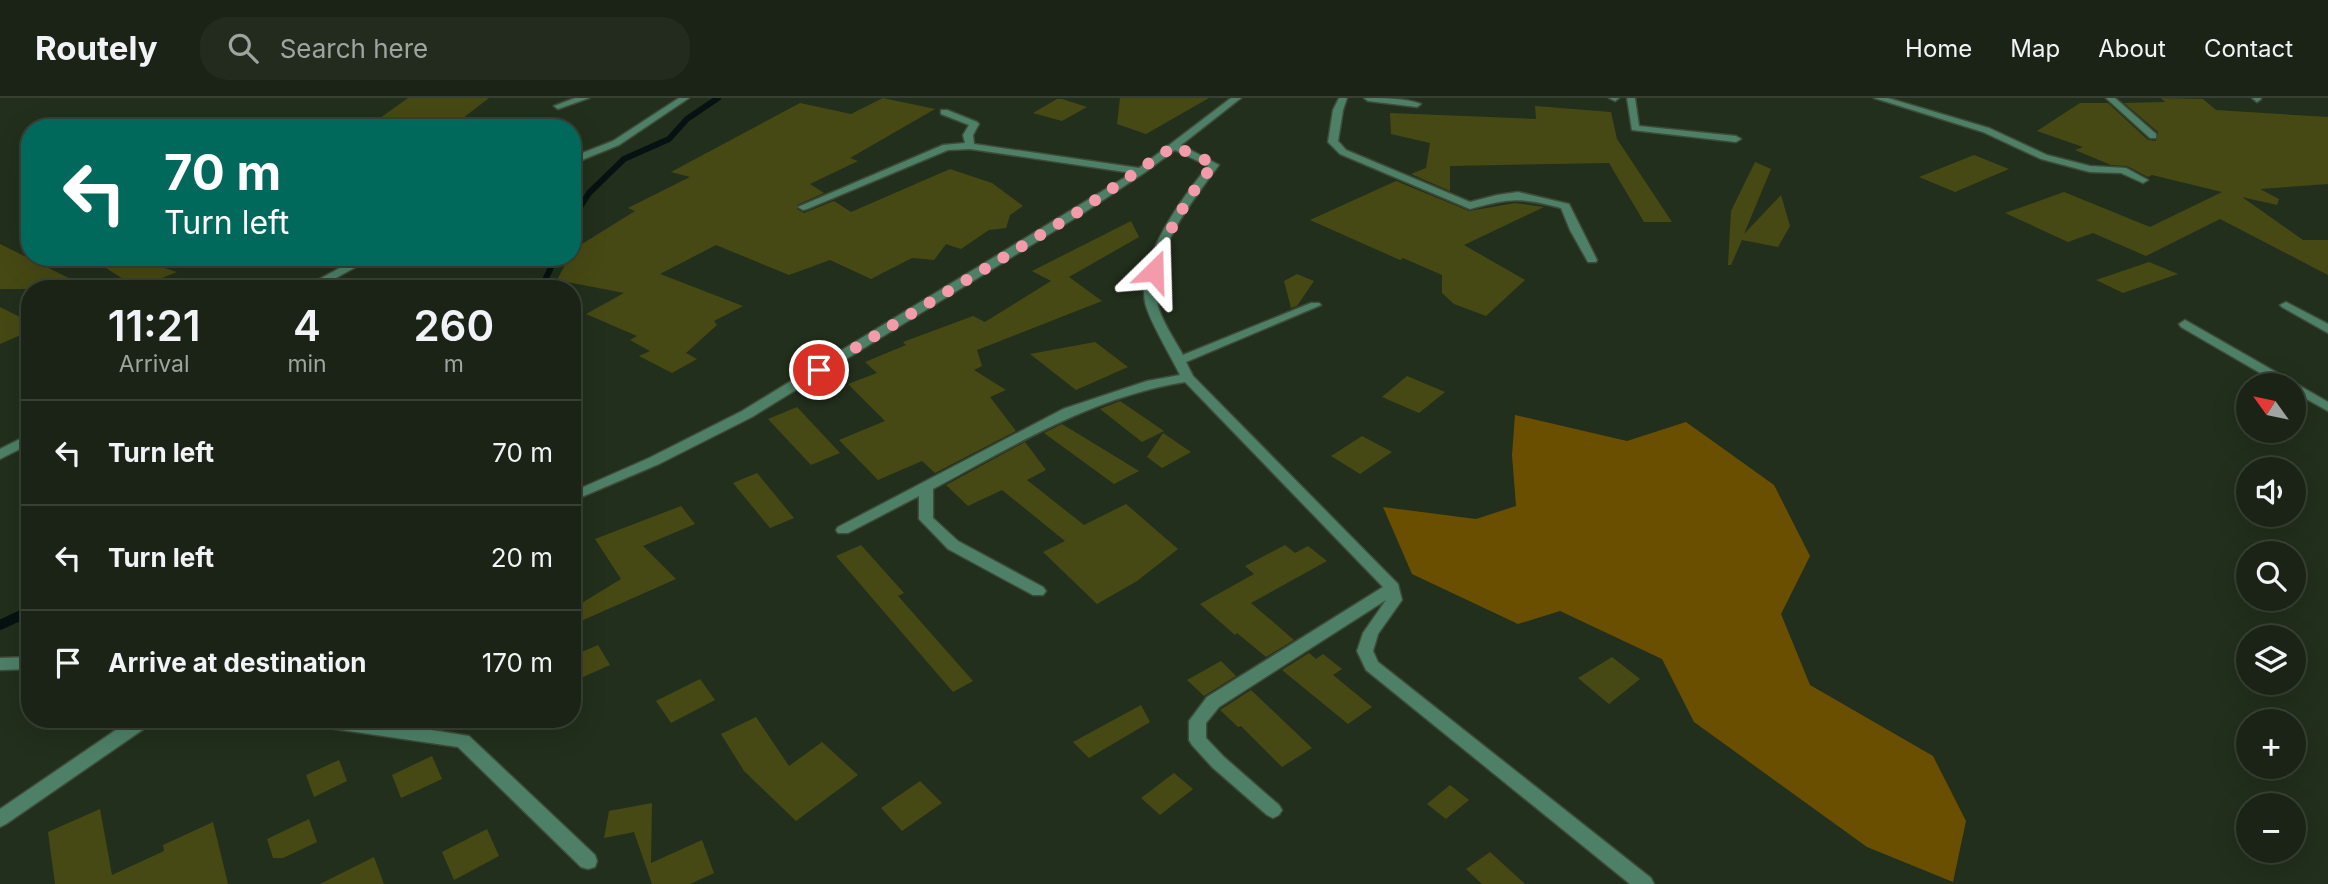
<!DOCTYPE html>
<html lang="en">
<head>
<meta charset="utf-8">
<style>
	body { margin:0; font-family:Inter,sans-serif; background:#232b1e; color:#f1f3f6; height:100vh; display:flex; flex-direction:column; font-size:26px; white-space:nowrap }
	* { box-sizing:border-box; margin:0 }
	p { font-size:23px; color:#9fa4a0 }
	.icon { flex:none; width:38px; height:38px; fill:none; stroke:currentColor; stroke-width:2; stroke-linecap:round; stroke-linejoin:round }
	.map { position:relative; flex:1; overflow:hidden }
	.details { position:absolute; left:21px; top:182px; width:560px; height:448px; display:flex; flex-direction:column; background:#1a2315; border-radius:28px; box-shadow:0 7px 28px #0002,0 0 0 2px #384034 }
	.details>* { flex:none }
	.banner { position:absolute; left:21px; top:21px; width:560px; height:147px; border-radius:28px; box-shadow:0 7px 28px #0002,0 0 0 2px #384034; background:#00695c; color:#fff; overflow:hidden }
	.needle { width:46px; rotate:303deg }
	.controls { position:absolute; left:2236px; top:275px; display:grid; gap:14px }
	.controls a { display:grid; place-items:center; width:70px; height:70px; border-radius:50%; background:#1a2315; box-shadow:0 7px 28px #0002,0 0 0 2px #384034; font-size:35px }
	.pin { position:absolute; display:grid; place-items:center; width:60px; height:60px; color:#fff; margin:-30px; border:4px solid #fff; border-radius:50%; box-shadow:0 2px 7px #0007 }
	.me { position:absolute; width:77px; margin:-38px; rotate:22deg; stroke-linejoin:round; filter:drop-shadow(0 0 5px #0008) }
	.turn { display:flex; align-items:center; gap:24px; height:147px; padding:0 28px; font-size:32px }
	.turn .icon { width:91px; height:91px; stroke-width:2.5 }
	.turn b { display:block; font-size:49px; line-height:60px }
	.eta { display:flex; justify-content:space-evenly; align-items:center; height:119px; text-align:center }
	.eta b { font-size:42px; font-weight:600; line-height:49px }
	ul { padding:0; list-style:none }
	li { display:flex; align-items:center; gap:21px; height:105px; padding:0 28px; border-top:2px solid #384034 }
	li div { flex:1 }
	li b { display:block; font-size:26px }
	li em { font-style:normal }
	header { display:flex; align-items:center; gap:42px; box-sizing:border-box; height:98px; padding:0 35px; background:#1a2315; border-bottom:2px solid #384034 }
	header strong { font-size:33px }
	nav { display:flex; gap:38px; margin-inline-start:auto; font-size:24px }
	.search { width:490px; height:63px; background:#232b1e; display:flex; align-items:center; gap:18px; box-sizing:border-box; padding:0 24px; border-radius:28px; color:#9fa4a0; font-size:26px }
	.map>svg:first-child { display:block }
	.forest { fill:#6b4f01 }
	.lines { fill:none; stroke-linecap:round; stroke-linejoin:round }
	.stream-far1 { stroke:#061211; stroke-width:6 }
	.stream { stroke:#061211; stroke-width:10 }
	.building { fill:#474914 }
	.minor-casing { stroke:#3e4b39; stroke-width:3 }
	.minor { fill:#4d8067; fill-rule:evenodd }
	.route { stroke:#f39aab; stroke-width:12; stroke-dasharray:0 21.6 }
</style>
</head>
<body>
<header>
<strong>Routely</strong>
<div class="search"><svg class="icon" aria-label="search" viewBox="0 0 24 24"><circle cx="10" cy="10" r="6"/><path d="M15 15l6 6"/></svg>Search here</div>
<nav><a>Home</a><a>Map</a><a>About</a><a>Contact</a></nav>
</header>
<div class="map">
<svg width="2328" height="786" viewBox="0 0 2328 786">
	<rect width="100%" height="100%" fill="#222f1c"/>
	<polygon class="forest" points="1515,317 1627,343 1686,324 1774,387 1810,458 1781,516 1810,587 1933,658 1966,723 1953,784 1867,749 1694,624 1662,561 1560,513 1518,526 1412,476 1383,409 1476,421 1516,408 1512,357"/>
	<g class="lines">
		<g class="stream-far1">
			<polyline points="572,132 575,117 589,95 624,61 669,41 687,21 718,0"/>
			<polyline points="536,191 544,184 556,159"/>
		</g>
		<polyline class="stream" points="0,527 30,513"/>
	</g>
	<g class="building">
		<polygon points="408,0 489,0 454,27 376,23"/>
		<polygon points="883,0 935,11 850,60 858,63 810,86 824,95 797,107 797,111 804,115 834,103 851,114 950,71 992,85 1023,108 1010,117 1006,130 989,132 961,151 946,146 934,162 912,160 871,181 830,162 789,177 716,147 660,176 743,208 714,223 717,227 686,255 697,261 672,275 639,258 650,253 630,242 637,238 586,216 624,195 557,182 569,159 572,159 575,146 582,146 635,113 628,110 690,79 671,74 800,5 851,16"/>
		<polygon points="1120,0 1209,0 1146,36 1117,26"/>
		<polygon points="2161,0 2203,1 2216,12 2328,19 2328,86 2260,91 2279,101 2277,107 2242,99 2303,142 2328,142 2328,177 2220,121 2146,158 2093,135 2068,144 2005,115 2064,94 2150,129 2222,94 2152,77 2148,79 2127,68 2111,67 2075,52 2083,49 2037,33 2080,5 2108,5 2148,42 2156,43 2158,34 2124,5 2165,4"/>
		<polygon points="1057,1 1062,1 1087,9 1062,23 1033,15"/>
		<polygon points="1535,8 1611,14 1617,41 1672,124 1644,124 1609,65 1450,68 1450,93 1411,76 1426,70 1430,45 1391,36 1390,15 1536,21"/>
		<polygon points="1974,57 2009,71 1955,94 1919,79"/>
		<polygon points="1755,64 1771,71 1744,136 1781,97 1790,128 1778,149 1742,142 1731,167 1728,167 1731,113"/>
		<polygon points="1396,83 1469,113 1515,105 1544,109 1464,147 1525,182 1486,218 1454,206 1442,195 1442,177 1403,160 1400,162 1310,122"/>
		<polygon points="1131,123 1139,139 1069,179 1102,203 977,252 982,268 974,272 1006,292 990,299 1016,333 935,375 922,363 878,382 839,342 885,323 848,286 877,275 865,264 906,247 903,244 973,218 985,224 1051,183 1032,173"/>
		<polygon points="0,146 91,191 0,191"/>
		<polygon points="89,159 131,159 177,174 137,190"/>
		<polygon points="2149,164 2178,176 2123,195 2096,182"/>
		<polygon points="1297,176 1314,183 1297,208 1291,210 1284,183"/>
		<polygon points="0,209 30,224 30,233 0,246"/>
		<polygon points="1095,244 1128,269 1076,292 1030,256"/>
		<polygon points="1407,278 1445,294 1419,315 1382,299"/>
		<polygon points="1120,303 1164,333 1142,344 1100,311"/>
		<polygon points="797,309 840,355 811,367 768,321"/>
		<polygon points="1062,326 1139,373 1114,386 1044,335"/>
		<polygon points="1163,335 1191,354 1162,370 1147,359"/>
		<polygon points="1362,338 1392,354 1360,376 1331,358"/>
		<polygon points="1025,344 1046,372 1027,382 1084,427 1126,406 1178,451 1137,483 1097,506 1043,454 1065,443 1002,392 968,408 946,387"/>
		<polygon points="757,375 794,420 770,430 733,385"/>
		<polygon points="681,408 695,426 643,448 676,481 572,527 572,511 621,481 595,441"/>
		<polygon points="861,447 904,495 898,498 973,583 953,594 836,458"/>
		<polygon points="1285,447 1295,455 1308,448 1327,463 1251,505 1294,542 1266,559 1237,535 1235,537 1200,506 1254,476 1245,468"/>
		<polygon points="598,547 610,567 572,584 572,558"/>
		<polygon points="1309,555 1316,561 1323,556 1342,571 1333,577 1372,609 1348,626 1282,572"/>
		<polygon points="1612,559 1640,581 1609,606 1578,580"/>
		<polygon points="1221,563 1236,578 1204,598 1187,582"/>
		<polygon points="700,581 715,602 671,625 656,603"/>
		<polygon points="1251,592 1312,650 1282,669 1241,628 1238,629 1220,612"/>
		<polygon points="1141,607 1150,624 1089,660 1073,644"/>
		<polygon points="756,619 789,668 822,644 858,677 796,723 744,673 721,636"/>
		<polygon points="432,658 442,681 401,700 392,677"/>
		<polygon points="339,662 347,683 314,699 306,677"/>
		<polygon points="1174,675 1193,691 1160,717 1141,700"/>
		<polygon points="920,683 942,705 902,733 881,710"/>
		<polygon points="1450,687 1469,702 1446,721 1427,706"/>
		<polygon points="652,705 651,765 702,742 714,775 690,786 652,786 634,734 604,740 609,713"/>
		<polygon points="100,711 112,777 164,753 163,747 213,724 228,786 55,786 48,734"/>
		<polygon points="309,721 317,744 283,760 273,760 267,741"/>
		<polygon points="487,731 499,758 454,782 442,754"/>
		<polygon points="1490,754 1525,786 1482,786 1466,771"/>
		<polygon points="374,759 384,786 320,786"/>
	</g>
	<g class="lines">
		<defs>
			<g id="minor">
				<polygon points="575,0 589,0 558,11 554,8"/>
				<polygon points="679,0 689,0 619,47 572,66 572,59 613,43"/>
				<path d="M 1231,0 L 1241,0 L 1181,47 L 1219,67 C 1193,102 1149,156 1157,203 C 1159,219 1175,242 1183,257 L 1311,205 L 1319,205 L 1321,207 L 1186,264 L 1193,278 L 1398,486 L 1402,502 L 1378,536 L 1373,553 L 1378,564 L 1651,780 L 1654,786 L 1630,786 L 1366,572 L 1357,553 L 1363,535 L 1386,502 L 1219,609 L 1206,625 L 1206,640 L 1224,659 L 1279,707 L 1282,712 L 1279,717 L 1273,720 L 1267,717 L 1212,669 L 1192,647 L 1189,642 L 1189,623 L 1207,599 L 1383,489 L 1185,284 C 1092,299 1015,347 933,391 L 933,420 L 958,443 L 1043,489 L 1046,493 L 1043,497 L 1033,497 L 948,451 L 919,421 L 919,398 L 848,435 L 838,435 L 836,432 L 838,429 L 1063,311 L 1147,283 L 1180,277 C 1172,260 1148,221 1145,204 C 1137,160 1182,100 1208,68 L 1175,52 L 1144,75 L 1085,114 L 752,319 L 659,366 L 572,403 L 572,394 L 649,360 L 742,313 L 1132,75 L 970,51 L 948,52 L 807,111 L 803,112 L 798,109 L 943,47 L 965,45 L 963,37 L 969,27 L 941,16 L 941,12 L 947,12 L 977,24 L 979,26 L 973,37 L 974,46 L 1139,70 Z"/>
				<path d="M 1339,0 L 1347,0 L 1343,12 L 1338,43 L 1346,52 L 1470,104 L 1497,97 L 1518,94 L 1569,106 L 1597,162 L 1596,164 L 1588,164 L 1570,132 L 1561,110 C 1520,99 1510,100 1470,111 L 1340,56 L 1328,44 L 1333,12 Z"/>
				<path d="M 1364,0 C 1381,0 1406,0 1421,6 L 1417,9 L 1368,3 Z"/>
				<polygon points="1609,0 1619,0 1615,3"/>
				<polygon points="1627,0 1635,0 1639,28 1736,38 1741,41 1736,44 1632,32"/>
				<polygon points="1874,0 1888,0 1989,30 2047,57 2090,68 2126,70 2148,82 2143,85 2121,75 2090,74 2041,61 1983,34"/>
				<polygon points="2106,0 2115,0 2156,36 2156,40 2150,40"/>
				<polygon points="2252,0 2261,0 2261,1 2257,4"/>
				<polygon points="360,159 374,159 316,191 301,191"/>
				<polygon points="2286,204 2328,226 2328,235 2282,209 2280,207"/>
				<polygon points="2185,222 2328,304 2328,313 2294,294 2294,287 2281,287 2181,229 2179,226"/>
				<polygon points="30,336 30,346 0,361 0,351"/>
				<polygon points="30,559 30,571 0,572 0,560"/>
				<polygon points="132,621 153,621 151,626 6,726 0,729 0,711"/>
				<polygon points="307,621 362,621 469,638 595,757 597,763 595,769 588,771 581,769 458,649 315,628 309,626"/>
			</g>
		</defs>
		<use href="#minor" class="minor-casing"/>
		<use href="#minor" class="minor"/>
	</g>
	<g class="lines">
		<path class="route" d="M 819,272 L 1081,112 L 1174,48 L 1214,66 C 1189,97 1166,134 1154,173"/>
	</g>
</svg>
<div class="controls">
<a><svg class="needle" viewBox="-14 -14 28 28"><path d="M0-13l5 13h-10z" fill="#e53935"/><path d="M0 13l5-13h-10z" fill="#9fa4a0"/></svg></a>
<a><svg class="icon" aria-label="sound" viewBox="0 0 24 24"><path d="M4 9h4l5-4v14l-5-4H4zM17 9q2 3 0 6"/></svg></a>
<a><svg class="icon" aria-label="search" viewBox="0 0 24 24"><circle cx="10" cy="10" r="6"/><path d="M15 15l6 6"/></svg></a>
<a><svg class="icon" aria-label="layers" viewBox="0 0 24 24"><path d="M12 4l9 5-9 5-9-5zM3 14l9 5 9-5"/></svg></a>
<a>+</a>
<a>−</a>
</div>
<div class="pin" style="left:819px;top:272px;background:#d93025"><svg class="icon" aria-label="arrive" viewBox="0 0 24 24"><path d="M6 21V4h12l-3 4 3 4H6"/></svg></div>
<svg class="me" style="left:1154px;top:173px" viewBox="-20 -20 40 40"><path d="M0-17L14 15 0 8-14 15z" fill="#f39aab" stroke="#fff" stroke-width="4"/></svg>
<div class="banner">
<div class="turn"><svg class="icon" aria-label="left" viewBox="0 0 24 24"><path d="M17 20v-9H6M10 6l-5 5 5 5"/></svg><div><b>70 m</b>Turn left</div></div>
</div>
<section class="details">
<div class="eta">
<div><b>11:21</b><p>Arrival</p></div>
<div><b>4</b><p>min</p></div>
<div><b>260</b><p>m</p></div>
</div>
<ul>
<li><svg class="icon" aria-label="left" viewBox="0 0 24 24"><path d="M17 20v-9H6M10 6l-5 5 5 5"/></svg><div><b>Turn left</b></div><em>70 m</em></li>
<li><svg class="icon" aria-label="left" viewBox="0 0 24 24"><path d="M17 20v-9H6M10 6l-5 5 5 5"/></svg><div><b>Turn left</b></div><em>20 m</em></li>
<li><svg class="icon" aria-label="arrive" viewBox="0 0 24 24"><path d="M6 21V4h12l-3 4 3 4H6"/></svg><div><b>Arrive at destination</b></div><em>170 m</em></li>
</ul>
</section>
</div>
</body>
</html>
